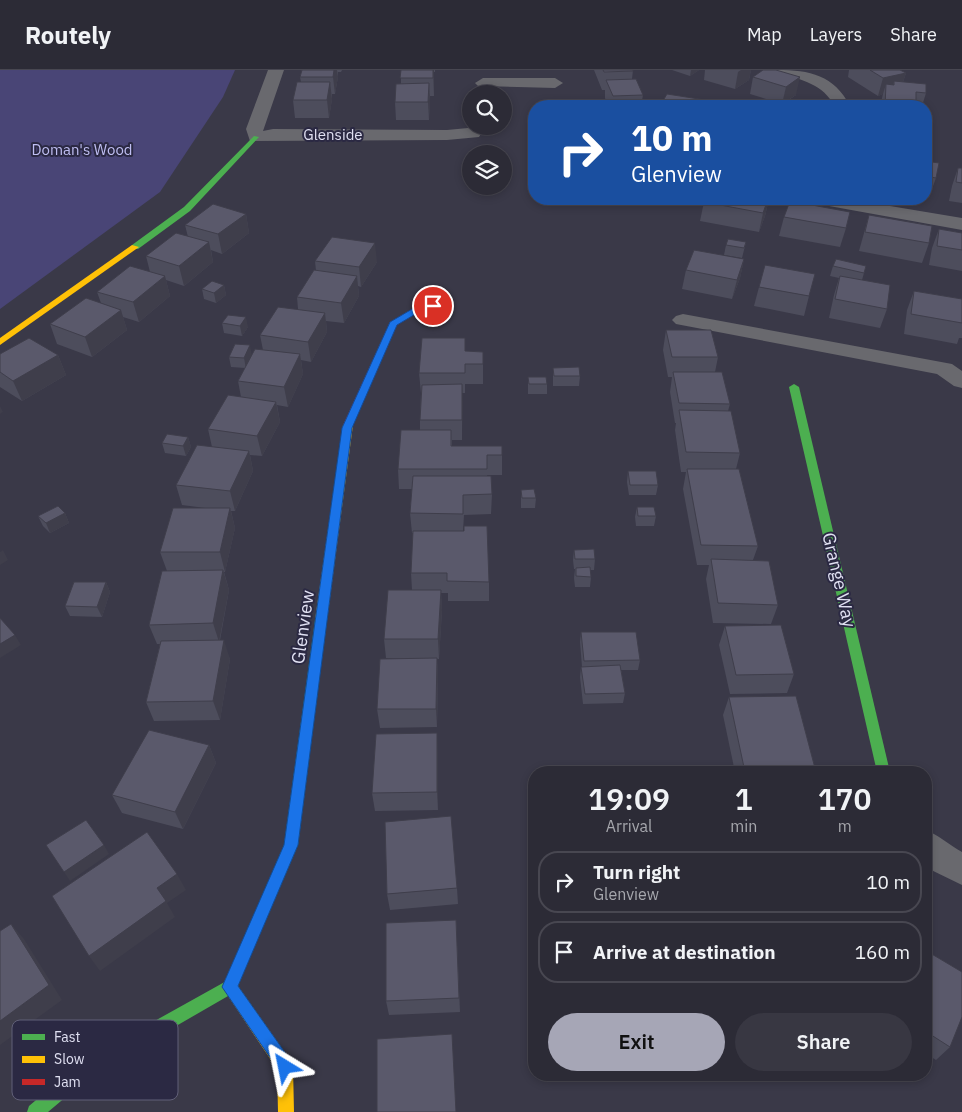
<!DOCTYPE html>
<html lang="en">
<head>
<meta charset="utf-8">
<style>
	body { margin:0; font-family:"IBM Plex Sans",sans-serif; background:#383742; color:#f1f3f6; height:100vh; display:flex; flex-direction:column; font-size:19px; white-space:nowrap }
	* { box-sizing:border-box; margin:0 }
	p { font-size:16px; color:#a6a7ad }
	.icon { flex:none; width:28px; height:28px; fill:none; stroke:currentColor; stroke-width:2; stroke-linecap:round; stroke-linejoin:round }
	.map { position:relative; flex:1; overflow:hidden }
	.side { position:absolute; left:528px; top:696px; width:404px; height:315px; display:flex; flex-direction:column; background:#2c2b36; border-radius:20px; box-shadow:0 2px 8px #0003,0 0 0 1px #484751 }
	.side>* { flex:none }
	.banner { position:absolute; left:528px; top:30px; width:404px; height:105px; border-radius:20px; box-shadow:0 2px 8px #0003,0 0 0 1px #484751; background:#1a4fa0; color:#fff; overflow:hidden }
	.fabs { position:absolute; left:462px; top:15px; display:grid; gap:10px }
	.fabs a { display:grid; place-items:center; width:50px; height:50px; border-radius:50%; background:#2c2b36; box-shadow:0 2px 8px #0003,0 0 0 1px #484751; font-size:25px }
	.pin { position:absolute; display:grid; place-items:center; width:42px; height:42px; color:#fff; margin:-21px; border:2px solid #fff; border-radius:50%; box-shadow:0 1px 5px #0007 }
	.me { position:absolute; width:55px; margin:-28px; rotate:325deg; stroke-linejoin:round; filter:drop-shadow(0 0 4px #0008) }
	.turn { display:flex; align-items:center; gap:18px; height:105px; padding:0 20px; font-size:22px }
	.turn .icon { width:65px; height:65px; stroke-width:2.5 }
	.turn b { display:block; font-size:35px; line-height:42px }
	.eta { display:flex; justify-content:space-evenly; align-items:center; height:85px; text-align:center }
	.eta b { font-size:30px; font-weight:600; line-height:35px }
	.primary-button { display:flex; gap:10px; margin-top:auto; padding:10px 20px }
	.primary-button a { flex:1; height:58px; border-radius:30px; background:#a6a6b6; color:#111; font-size:20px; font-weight:600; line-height:58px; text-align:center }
	.primary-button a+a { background:#383742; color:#f1f3f6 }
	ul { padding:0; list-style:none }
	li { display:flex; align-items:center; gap:15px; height:62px; margin:0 10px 8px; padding:0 10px; border:2px solid #484751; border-radius:20px }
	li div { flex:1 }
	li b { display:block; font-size:19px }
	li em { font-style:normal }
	header { display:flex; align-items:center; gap:30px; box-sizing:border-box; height:70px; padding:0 25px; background:#2c2b36; border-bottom:1px solid #484751 }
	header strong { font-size:24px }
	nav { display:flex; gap:28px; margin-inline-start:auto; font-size:18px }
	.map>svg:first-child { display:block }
	.green { fill:#494576 }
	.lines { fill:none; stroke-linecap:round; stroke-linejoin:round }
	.street { fill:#69696e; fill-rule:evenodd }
	.fast { fill:#4caf50; fill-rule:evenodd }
	.slow { fill:#ffc107; fill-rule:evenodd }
	.jam { fill:#c62828; fill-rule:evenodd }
	.wall { fill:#4d4d5c }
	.shaded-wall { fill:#3f3e4b }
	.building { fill:#5a596b; stroke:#3f3e4b }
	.route { fill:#1a73e8; stroke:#114b97 }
	.labels { text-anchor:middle; stroke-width:4; stroke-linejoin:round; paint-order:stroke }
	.far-street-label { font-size:15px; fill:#e0e0f2; stroke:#2b2943 }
	.far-park-label { font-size:15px; fill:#bfbef2; stroke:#2b2943 }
	.street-label { font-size:18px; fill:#e0e0f2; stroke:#2b2943 }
	.key { fill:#2b2943; stroke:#616078; stroke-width:1 }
	.key-label { font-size:14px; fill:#e0e0f2 }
</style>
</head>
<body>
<header>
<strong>Routely</strong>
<nav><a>Map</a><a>Layers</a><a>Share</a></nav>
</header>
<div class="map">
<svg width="962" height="1042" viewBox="0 0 962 1042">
	<rect width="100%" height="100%" fill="#3a3948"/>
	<polygon class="green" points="0,0 235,0 223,27 160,122 0,239"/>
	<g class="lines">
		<g class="street">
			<polygon points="268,0 284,0 263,61 273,59 447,60 468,58 471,54 471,56 486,56 479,67 447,70 250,71 246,59"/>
			<path d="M 777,0 C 810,0 834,5 850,36 L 834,36 C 824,14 801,10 780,3 Z"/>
			<polygon points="483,8 555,8 563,13 555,18 478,16 475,13"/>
			<polygon points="809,129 848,129 962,148 962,160 818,134 812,133"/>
			<polygon points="683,244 952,294 962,301 962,318 954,316 937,304 676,254 672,250 676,246"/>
			<path d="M 925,760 C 939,765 949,775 962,782 L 962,815 L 925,797 Z"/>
		</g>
		<g class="fast">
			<polygon points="254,66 259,67 190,141 138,179 132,179 132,175 184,137"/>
			<polygon points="794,314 799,317 890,702 877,702 789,317"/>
			<polygon points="321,546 325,547 327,550 298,775 250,887 245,889 240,887 238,882 284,775 315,550 317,547"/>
			<polygon points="230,909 235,912 238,917 235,922 93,1004 48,1042 27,1042 29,1036 81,992"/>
		</g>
		<g class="slow">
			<polygon points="132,175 139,177 0,275 0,268"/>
			<polygon points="348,352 353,355 327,550 325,553 317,553 315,550 343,355"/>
			<polygon points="245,875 250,877 252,882 238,916 291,991 293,997 294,1042 278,1042 277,999 222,917 240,877"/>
		</g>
		<polygon class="jam" points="444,233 447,234 447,238 424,239 397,255 353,355 351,357 345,357 343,355 390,252 419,235"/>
	</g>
	<g class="wall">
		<polygon points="302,0 342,0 341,2 338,2 338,7 335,24 332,24 332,29 329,48 295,48 293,30 301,12 300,7"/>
		<polygon points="401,0 435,0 435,2 434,2 434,26 430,26 429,50 396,50 395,32 401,14"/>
		<polygon points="594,0 633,0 632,9 643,25 641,36 608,36 605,28 605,20 602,20"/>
		<polygon points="672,0 699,0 690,6"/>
		<polygon points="705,0 751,0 749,10 735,19 704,10"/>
		<polygon points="776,0 796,25 783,34 750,24 753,7"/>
		<polygon points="849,0 900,0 906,3 903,12 926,23 922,36 881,36 881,32 883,24 878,26 848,7"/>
		<polygon points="925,91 936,108 929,127 925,126"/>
		<polygon points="958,98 962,98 962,133 949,131 952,116"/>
		<polygon points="769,129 765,146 759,162 700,151 704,132"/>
		<polygon points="246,144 249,163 222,184 211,180 213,192 184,216 166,210 170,226 139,252 123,247 127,260 92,287 57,274 50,254 101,233 97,222 150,202 146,186 188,167 185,155"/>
		<polygon points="869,145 929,173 922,193 859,181"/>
		<polygon points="784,147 846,158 840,177 779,166"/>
		<polygon points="939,159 962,163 962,201 929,195 932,178"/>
		<polygon points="746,172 742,188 724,185 726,175"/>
		<polygon points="744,189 740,208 732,229 682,219 686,200"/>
		<polygon points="315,191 377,192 361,217 358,216 359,226 344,253 326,251 327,262 311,292 301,290 303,304 288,337 277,335 280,352 262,386 250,385 253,401 235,441 231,441 235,458 225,502 224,502 229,520 220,570 230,589 220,650 154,651 146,632 160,574 157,574 149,555 167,501 160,482 205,438 182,435 176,415 212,377 208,359 241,327 238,311 245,298 231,297 229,287 252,285 263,280 260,265 298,239 297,227 316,201"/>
		<polygon points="833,196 866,196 862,210 887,239 880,258 829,248 834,225 839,208 830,206"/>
		<polygon points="224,215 226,225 216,233 204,229 202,219"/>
		<polygon points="759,217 809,226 804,246 754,236"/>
		<polygon points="914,221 962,229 962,268 959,268 957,274 904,264 907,240"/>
		<polygon points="222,253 248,257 242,266 224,263"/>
		<polygon points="666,260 718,287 715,302 730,334 728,341 740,383 736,399 758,476 753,490 778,535 771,554 713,553 706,509 709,495 697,495 683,419 686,402 681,402 675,360 676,353 675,353 670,322 672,307 668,307 663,280"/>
		<polygon points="465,281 483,282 483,314 465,314 465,323 462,323 462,370 452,370 452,376 502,376 502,405 487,405 492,424 491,444 464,445 463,461 489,512 489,531 448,531 448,523 441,523 442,540 439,589 437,589 438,607 437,657 380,658 377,639 415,589 386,588 384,569 412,520 411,503 413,463 412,463 410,443 412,419 399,419 398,399 420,360 420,350 421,323 419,303"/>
		<polygon points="0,284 58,285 66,305 22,331 0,317"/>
		<polygon points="553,298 580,306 579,316 553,316"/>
		<polygon points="528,307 547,314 547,324 528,324"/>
		<polygon points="188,367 191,377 186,386 165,383 162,373"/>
		<polygon points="628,401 658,415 656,425 629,425 627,412"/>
		<polygon points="521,420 536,428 535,438 521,438"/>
		<polygon points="637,437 656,446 654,456 636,456 635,447"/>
		<polygon points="65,443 69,453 50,463 43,456 38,446"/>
		<polygon points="574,480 595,489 594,500 590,500 591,507 590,517 575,517 574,508 575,499 574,499 573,490"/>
		<polygon points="106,512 110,522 102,547 70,546 65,536"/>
		<polygon points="725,556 794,604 787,623 730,624 719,575"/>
		<polygon points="581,562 640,590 638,600 621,600 625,623 623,633 583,634 580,607 581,597 582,597 580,572"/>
		<polygon points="729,627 816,702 735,702 723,645"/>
		<polygon points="209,675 216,693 183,759 122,743 112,725"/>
		<polygon points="438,682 438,740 375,741 372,723"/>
		<polygon points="457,818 458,834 390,840 387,824"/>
		<polygon points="456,850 460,942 389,945 386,931"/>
		<polygon points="925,880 950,977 936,990 925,983"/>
	</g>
	<g class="shaded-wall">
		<polygon points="334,0 337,0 338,7 335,24 333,7"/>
		<polygon points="433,0 434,0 434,26"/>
		<polygon points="691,0 699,0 690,6"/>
		<polygon points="741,0 751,0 749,10 735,19 738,2"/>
		<polygon points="906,3 900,21 894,15 894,11 891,23 886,14 883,24 878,26 883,8"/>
		<polygon points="800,7 796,25 782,34 786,17"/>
		<polygon points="330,12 332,29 329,48 327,30"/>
		<polygon points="429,13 430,31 429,50 428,32"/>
		<polygon points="769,129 765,146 759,162 763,143"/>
		<polygon points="246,144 249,163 222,184 218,164"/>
		<polygon points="209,172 213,192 184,216 179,196"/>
		<polygon points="375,173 377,192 361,217 359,197"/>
		<polygon points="744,189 740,208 732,229 737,210"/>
		<polygon points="165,206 170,226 139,252 133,232"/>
		<polygon points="357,206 359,226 344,253 341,233"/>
		<polygon points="224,215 226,225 216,233 214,223"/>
		<polygon points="121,240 127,260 92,287 85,267"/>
		<polygon points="325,243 327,262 311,292 308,272"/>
		<polygon points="246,247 248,257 242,266 240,256"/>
		<polygon points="250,275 252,286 246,299 244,288"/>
		<polygon points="300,284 303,304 288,337 284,317"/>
		<polygon points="58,285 66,305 22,331 13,311"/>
		<polygon points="462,314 463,335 462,370"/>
		<polygon points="276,332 280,352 262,386 257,366"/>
		<polygon points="0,336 3,342 0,344"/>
		<polygon points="188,367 191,377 186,386 183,376"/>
		<polygon points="249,381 253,401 235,441 230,421"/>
		<polygon points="230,438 235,458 225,502 220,482"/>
		<polygon points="65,443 69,453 50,463 46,453"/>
		<polygon points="3,480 8,490 0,495 0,482"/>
		<polygon points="223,500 229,520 219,572 213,553"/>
		<polygon points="106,512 110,522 102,547 97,537"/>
		<polygon points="441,520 442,540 439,589 438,569"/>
		<polygon points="15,565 21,575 0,588 0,574"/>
		<polygon points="224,570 230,589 220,650 213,631"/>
		<polygon points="437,588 438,607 437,657 436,639"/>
		<polygon points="437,663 438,682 438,740 437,722"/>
		<polygon points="209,675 216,693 183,759 175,742"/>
		<polygon points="104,775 109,784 70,811 64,802"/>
		<polygon points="177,804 186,820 167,833 175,847 100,901 89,886 157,818"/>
		<polygon points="11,854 24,869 62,930 0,975 0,951"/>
	</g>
	<g class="building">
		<polygon points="302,0 334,0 333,7 300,7"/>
		<polygon points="401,0 433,0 433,8 400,8"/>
		<polygon points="603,0 633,0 633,1 604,2"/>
		<polygon points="763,0 776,0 800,7 786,17 753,7"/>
		<polygon points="870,0 900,0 906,3 883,8"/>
		<polygon points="636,9 643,25 613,26 606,10"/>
		<polygon points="894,11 926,14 926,23 916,22 916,36 885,36 886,14 894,15"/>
		<polygon points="297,12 330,12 327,30 293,30"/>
		<polygon points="429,13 428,32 395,32 396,14"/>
		<polygon points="667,24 712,31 709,36 673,36 661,34"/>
		<polygon points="759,30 796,36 757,36"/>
		<polygon points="925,91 939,93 936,108 925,106"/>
		<polygon points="958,98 962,98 962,113 956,112"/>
		<polygon points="705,129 768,129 763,143 704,132"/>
		<polygon points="790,131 850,142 846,158 784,147"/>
		<polygon points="213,134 246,144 218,164 185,155"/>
		<polygon points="869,145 932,156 929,173 865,162"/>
		<polygon points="939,159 962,163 962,180 937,176"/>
		<polygon points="176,163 209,172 179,196 146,186"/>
		<polygon points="332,167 375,173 359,197 315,191"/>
		<polygon points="728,169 746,172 744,178 726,175"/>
		<polygon points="694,180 744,189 737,210 686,200"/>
		<polygon points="836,189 866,196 864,203 833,196"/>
		<polygon points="765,195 815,204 809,226 759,217"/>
		<polygon points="130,196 165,206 133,232 97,222"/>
		<polygon points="314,200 357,206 341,233 297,227"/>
		<polygon points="840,206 890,215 887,239 835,229"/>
		<polygon points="212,211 224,215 214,223 202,219"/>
		<polygon points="914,221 962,229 962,253 911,244"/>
		<polygon points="86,228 121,240 85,267 50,254"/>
		<polygon points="278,237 325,243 308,272 260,265"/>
		<polygon points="228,245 246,247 240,256 222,253"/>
		<polygon points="666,260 711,260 718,287 672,287"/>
		<polygon points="29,268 58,285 13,311 0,302 0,284"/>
		<polygon points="422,268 465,268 465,281 483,282 483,294 465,294 465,303 419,303"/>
		<polygon points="235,274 250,275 244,288 229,287"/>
		<polygon points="255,279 300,284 284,317 238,311"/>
		<polygon points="579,297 580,306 554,306 553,298"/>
		<polygon points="673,302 722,302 730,334 679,333"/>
		<polygon points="528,307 546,307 547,314 529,314"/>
		<polygon points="462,314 462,350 420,350 422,315"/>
		<polygon points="228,325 276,332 257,366 208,359"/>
		<polygon points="679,340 731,341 740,383 686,382"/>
		<polygon points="401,360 451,360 451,376 502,376 502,385 487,385 487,399 398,399"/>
		<polygon points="167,364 188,367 183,376 162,373"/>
		<polygon points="197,375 249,381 230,421 176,415"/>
		<polygon points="687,399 739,399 758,476 701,475"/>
		<polygon points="628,401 656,401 658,415 630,415"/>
		<polygon points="413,406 491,406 492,424 463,425 463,444 410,443"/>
		<polygon points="534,419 536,428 522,428 521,420"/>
		<polygon points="58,436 65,443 46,453 38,446"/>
		<polygon points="637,437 654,437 656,446 638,446"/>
		<polygon points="173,438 230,438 220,482 160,482"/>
		<polygon points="464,456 487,456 489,512 447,511 447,503 411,503 413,461 464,461"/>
		<polygon points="594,479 595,489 575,489 574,480"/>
		<polygon points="711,489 769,491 778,535 718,533"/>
		<polygon points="590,497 591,507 576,506 576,498"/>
		<polygon points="223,500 213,553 149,555 162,501"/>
		<polygon points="74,512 106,512 97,537 65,536"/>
		<polygon points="388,520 441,520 438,569 384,569"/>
		<polygon points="0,548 15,565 0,574"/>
		<polygon points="781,555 794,604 736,605 725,556"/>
		<polygon points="581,562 636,562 640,590 584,591"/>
		<polygon points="224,570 213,631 146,632 161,571"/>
		<polygon points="437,588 436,639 377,639 380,589"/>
		<polygon points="620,595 625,623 585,624 581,597"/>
		<polygon points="796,626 816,702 745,702 729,627"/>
		<polygon points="149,660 209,675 175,742 112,725"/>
		<polygon points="437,663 437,722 372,723 376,664"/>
		<polygon points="451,746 457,818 387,824 385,752"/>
		<polygon points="86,750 104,775 64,802 46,775"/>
		<polygon points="147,762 177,804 157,818 166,831 89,886 52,826"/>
		<polygon points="456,850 459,928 386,931 386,853"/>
		<polygon points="11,854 49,915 0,951 0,861"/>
		<polygon points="925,880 962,902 962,947 950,977 925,961"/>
		<polygon points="452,964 456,1042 377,1042 377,969"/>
	</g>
	<polygon class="route" points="433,234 437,236 436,238 424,239 397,255 352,358 298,775 238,916 291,991 293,997 291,1002 285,1005 280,1002 222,917 284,775 342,358 390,252 419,235"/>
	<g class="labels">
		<g class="far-street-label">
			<text x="333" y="70">Glenside</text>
		</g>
		<g class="far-park-label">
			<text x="82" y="85">Doman's Wood</text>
		</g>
		<g class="street-label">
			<text transform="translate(839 510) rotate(77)" y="6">Grange Way</text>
			<text transform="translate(303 557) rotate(-82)" y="6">Glenview</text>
		</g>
	</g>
	<rect x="12" y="950" width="166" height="80" rx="8" class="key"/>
	<rect x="22" y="964" width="23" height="6" fill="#4caf50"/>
	<rect x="22" y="986" width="23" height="7" fill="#ffc107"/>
	<rect x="22" y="1009" width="23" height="6" fill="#c62828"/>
	<g class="key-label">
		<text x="54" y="972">Fast</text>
		<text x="54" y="994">Slow</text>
		<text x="54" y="1017">Jam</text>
	</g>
</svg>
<div class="fabs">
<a><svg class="icon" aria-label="search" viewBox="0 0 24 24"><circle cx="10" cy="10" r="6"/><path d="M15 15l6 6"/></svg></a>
<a><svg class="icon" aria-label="layers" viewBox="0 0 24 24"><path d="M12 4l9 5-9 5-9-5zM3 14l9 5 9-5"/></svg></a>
</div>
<div class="pin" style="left:433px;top:236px;background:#d93025"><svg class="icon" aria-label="arrive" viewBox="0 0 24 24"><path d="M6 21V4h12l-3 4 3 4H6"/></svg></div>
<svg class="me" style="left:285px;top:997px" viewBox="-20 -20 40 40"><path d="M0-17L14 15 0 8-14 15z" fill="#1a73e8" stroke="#fff" stroke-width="4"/></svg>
<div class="banner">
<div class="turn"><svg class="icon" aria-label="right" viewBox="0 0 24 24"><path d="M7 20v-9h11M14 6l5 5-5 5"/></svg><div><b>10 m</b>Glenview</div></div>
</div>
<section class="side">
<div class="eta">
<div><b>19:09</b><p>Arrival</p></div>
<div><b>1</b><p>min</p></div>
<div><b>170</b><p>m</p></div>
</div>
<ul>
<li><svg class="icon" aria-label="right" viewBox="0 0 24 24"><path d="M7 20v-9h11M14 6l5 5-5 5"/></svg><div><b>Turn right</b><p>Glenview</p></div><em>10 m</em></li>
<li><svg class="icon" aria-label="arrive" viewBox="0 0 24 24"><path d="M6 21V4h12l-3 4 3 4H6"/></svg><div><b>Arrive at destination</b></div><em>160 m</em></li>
</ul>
<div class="primary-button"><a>Exit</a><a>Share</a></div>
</section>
</div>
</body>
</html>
